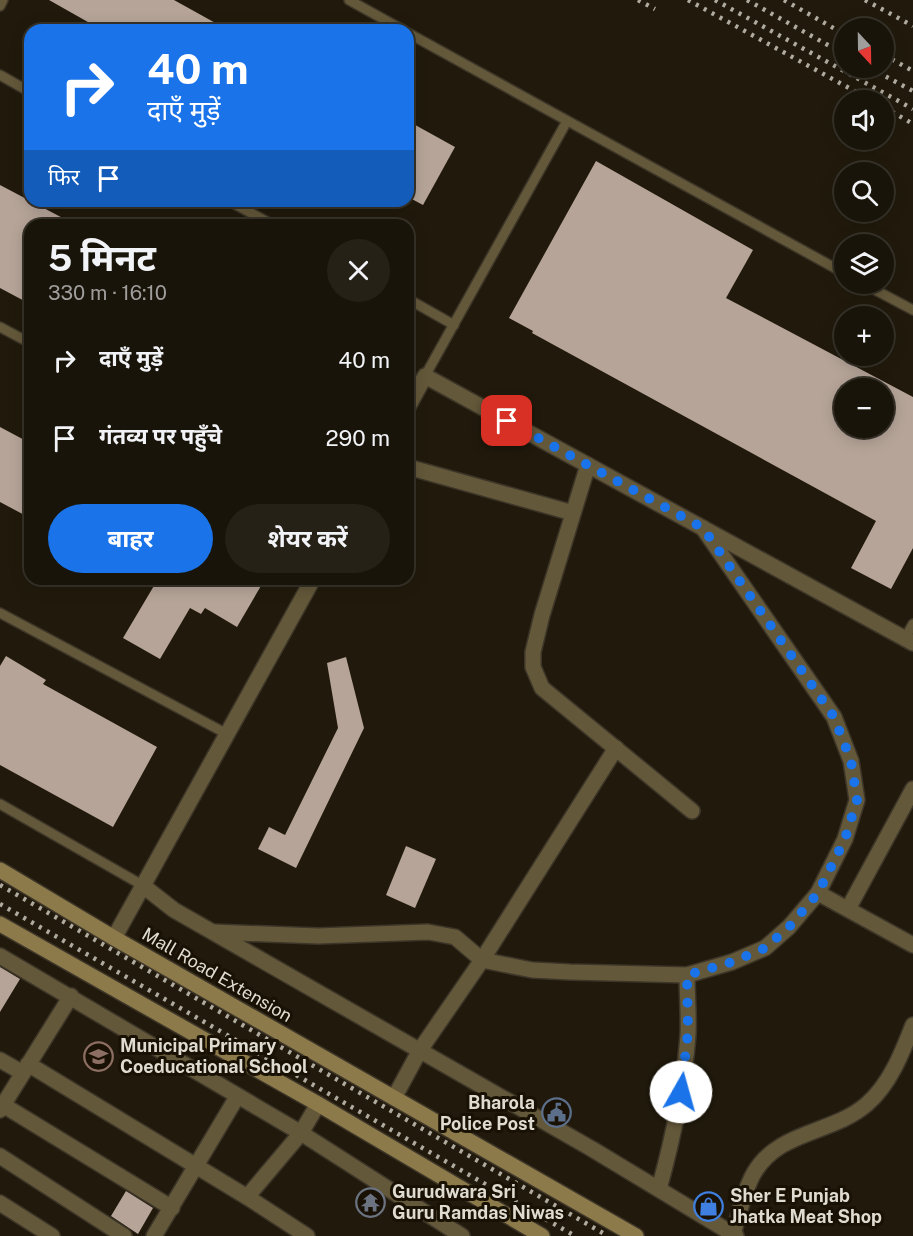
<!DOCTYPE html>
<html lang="hi">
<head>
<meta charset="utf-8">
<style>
	body { margin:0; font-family:"Public Sans","Noto Sans Devanagari",sans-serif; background:#262117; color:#f1f3f6; height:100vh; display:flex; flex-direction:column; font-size:22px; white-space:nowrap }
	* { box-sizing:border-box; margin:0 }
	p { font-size:20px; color:#9f9e9c }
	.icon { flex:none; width:33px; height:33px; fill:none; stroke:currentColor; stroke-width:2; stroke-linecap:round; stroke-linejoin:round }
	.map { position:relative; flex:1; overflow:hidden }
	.side { position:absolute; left:24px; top:219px; width:390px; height:366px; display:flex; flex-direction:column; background:#191409; border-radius:18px; box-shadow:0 3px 15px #0003,0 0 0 2px #37332a }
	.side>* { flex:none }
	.banner { position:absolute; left:24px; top:24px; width:390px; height:183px; border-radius:18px; box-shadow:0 3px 15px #0003,0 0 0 2px #37332a; background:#1a73e8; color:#fff; overflow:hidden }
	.needle { width:39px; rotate:158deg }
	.fabs { position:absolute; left:834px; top:18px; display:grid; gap:12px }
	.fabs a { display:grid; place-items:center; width:60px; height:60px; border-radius:50%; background:#191409; box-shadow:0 3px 15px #0003,0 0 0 2px #37332a; font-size:30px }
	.pin { position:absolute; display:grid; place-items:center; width:51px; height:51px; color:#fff; margin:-26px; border-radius:12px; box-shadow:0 3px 9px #0006 }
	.me { position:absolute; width:66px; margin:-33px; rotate:7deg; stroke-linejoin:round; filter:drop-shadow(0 0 4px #0008) }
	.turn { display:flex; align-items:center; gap:21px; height:126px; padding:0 24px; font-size:27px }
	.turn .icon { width:78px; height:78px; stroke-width:2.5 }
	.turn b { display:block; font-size:42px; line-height:51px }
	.then { display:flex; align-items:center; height:57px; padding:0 24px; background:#0003; gap:12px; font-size:22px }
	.round { display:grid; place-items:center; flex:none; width:63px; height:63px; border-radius:32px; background:#262117 }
	.headline { display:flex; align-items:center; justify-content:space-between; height:102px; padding:0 24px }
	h1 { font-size:36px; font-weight:700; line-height:45px }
	.cta { display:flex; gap:12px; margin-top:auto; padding:12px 24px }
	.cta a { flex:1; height:69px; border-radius:36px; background:#1a73e8; color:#fff; font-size:24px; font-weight:700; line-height:69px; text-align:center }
	.cta a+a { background:#262117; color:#f1f3f6 }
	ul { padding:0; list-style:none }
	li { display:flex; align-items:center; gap:18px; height:78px; padding:0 24px }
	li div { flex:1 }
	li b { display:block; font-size:22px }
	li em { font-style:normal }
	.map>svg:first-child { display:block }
	.building { fill:#b6a498; fill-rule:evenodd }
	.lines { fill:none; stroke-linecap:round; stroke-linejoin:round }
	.service-casing { stroke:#3c3528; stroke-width:12 }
	.minor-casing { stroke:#3c3528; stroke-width:18 }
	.tertiary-casing { stroke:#3c3528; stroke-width:18 }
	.secondary-casing { stroke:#3c3528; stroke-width:18 }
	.service { stroke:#64583a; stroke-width:9 }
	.minor { stroke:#64583a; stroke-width:15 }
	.tertiary { stroke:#64583a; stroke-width:15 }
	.secondary { stroke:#8d7a4a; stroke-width:15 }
	.rail { stroke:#b0aba0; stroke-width:4.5; stroke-dasharray:3 6; stroke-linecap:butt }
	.route { stroke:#1a73e8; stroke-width:10; stroke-dasharray:0 18 }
	.labels { text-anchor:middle; stroke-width:6; stroke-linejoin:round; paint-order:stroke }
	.street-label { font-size:18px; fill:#dfdbd1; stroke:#181104 }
	.poi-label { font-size:18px; font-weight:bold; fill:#dfdbd1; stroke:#181104; text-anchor:start }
</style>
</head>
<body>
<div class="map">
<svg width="913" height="1236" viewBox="0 0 913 1236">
	<rect width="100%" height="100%" fill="#211a0c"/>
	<g class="building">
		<polygon points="49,0 174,0 228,30 102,30"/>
		<polygon points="408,121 455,147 423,205 408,197"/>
		<path d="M 596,161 L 753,250 L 726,298 L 913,397 L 913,548 L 891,589 L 851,568 L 876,521 L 532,333 L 533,331 L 509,318 ZM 844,388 L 884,388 L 884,428 L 844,428 Z"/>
		<polygon points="0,185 76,225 30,225 30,304 0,288"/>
		<polygon points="0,427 30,443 30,518 0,502"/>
		<polygon points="158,579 265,579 237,627 205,608 201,614 190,608 160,659 123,638"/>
		<polygon points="6,656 46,680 43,684 157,747 113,827 0,765 0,666"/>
		<polygon points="346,657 364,728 296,868 258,849 269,827 285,835 338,728 327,663"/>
		<polygon points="406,846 436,859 415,908 386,895"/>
		<polygon points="0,967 20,979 0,1012"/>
		<polygon points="126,1191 153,1208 138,1234 111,1216"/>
	</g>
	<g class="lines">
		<defs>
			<g id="service">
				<polyline points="349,0 403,30"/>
				<polyline points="0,6 3,0"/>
				<polyline points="408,33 844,273"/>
				<polyline points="0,75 30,92"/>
				<polyline points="229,201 273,225"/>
				<polyline points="864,284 913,310"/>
				<polyline points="408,299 454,325"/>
				<polyline points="0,327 30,343"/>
				<polyline points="425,376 567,121"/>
				<polyline points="0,613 227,734"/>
				<polyline points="905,638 913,624"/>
				<polyline points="0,804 142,885"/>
			</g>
			<g id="minor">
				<polyline points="408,407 425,376 913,643"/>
				<polyline points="588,465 542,615 533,652 533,667 542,688 692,811"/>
				<polyline points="408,467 573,513"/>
				<polyline points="142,885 174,910 592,1149 736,1236"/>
				<polyline points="818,893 913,945"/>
				<polyline points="848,909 913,789"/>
				<polyline points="213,932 318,936 428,932 455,937 482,960 532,970 570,972 687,975 732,962 765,948 789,927 818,893 845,839 857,800 851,761 834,717 703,528"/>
				<polyline points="114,938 313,579"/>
				<polyline points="0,956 301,1133 462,1236"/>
				<polyline points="0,1060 23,1073"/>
				<polyline points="28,1064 247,1197"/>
				<polyline points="394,1098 420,1050 482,960 616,748"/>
				<polyline points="3,1105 172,1208"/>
				<polyline points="0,1156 124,1236"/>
				<path d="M 659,1189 C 673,1138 684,1088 688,1035 C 689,1015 687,995 687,975"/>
				<polyline points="0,1203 52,1236"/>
				<path d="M 733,1234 C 739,1215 744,1190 754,1173 C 779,1130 833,1134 867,1104 C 890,1084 902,1053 913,1025"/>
				<polyline points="154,1236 237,1097"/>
			</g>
			<g id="tertiary">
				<polyline points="0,1110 71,996"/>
				<polyline points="307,1236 247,1197 301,1133 318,1104"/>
			</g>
			<g id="secondary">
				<polyline points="0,870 114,938 636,1236"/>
				<polyline points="0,924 318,1104 542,1236"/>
			</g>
		</defs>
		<use href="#service" class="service-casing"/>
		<use href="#minor" class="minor-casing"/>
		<use href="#tertiary" class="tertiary-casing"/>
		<use href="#secondary" class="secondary-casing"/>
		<use href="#service" class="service"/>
		<use href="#minor" class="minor"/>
		<use href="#tertiary" class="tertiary"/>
		<use href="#secondary" class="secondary"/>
		<g class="rail">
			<polyline points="638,0 655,9"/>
			<polyline points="688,0 871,100"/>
			<polyline points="715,0 913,109"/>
			<polyline points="747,0 844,54"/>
			<polyline points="784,0 844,34"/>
			<polyline points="865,0 913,26"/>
			<polyline points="884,55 913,71"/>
			<polyline points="870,68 913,91"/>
			<polyline points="884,107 913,124"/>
			<polyline points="0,885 608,1236"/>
			<polyline points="0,904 575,1236"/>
		</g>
	</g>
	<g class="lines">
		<polyline class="route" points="507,421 703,528 834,717 851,761 857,800 845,839 818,893 789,927 765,948 732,962 687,975 688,1032 681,1092"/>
	</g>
	<defs>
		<symbol id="school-ring" viewBox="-11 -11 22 22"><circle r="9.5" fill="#181104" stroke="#8d6e63" stroke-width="1.5"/><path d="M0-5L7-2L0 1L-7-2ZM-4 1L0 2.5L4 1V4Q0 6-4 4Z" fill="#8d6e63"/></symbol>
		<symbol id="civic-ring" viewBox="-11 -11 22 22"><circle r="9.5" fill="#181104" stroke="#5c6f8a" stroke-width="1.5"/><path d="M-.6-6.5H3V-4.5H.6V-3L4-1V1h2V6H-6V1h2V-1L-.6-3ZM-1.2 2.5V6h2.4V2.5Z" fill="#5c6f8a"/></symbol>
		<symbol id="temple-ring" viewBox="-11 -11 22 22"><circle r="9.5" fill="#181104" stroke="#6b7280" stroke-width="1.5"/><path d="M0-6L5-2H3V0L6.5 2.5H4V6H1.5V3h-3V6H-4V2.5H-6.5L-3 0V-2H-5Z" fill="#6b7280"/></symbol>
		<symbol id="shop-ring" viewBox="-11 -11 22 22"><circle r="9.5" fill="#181104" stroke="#3f7fe0" stroke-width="1.5"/><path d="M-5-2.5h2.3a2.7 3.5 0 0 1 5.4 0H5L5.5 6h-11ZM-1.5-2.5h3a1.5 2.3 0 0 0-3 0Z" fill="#3f7fe0"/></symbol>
	</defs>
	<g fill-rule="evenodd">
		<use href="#school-ring" x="82" y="1040" width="33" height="33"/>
		<use href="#civic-ring" x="540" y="1096" width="33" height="33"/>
		<use href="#temple-ring" x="354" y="1186" width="33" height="33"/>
		<use href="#shop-ring" x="692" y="1190" width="33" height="33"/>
	</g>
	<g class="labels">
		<g class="street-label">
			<text transform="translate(217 975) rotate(30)" y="6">Mall Road Extension</text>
		</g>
		<g class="poi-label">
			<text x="120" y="1052">Municipal Primary<tspan x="120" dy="21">Coeducational School</tspan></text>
			<text x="535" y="1109" text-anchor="end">Bharola<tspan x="535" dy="21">Police Post</tspan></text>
			<text x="392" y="1198">Gurudwara Sri<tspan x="392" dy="21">Guru Ramdas Niwas</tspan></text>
			<text x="730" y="1202">Sher E Punjab<tspan x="730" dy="21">Jhatka Meat Shop</tspan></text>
		</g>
	</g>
</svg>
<div class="fabs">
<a><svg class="needle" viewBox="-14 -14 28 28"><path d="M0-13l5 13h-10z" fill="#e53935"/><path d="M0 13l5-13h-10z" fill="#9f9e9c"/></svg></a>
<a><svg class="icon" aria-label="sound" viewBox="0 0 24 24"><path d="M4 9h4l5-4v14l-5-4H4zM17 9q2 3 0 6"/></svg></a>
<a><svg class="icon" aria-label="search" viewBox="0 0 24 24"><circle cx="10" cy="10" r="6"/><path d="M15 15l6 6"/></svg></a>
<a><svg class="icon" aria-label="layers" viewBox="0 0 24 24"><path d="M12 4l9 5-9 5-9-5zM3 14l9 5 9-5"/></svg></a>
<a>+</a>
<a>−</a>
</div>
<div class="pin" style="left:507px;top:421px;background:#d93025"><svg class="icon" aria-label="arrive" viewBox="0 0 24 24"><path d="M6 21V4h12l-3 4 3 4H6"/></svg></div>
<svg class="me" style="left:681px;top:1092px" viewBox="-20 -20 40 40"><circle r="19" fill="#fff"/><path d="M0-13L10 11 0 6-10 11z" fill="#1a73e8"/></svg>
<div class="banner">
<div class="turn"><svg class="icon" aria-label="right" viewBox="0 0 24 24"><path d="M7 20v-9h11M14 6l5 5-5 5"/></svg><div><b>40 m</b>दाएँ मुड़ें</div></div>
<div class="then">फिर<svg class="icon" aria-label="arrive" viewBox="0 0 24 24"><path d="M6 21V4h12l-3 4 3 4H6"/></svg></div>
</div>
<section class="side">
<div class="headline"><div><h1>5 मिनट</h1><p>330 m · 16:10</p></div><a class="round"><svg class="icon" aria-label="close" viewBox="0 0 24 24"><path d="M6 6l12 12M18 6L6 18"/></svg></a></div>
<ul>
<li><svg class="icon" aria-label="right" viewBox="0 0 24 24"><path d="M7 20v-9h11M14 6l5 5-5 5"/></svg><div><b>दाएँ मुड़ें</b></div><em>40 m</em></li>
<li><svg class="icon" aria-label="arrive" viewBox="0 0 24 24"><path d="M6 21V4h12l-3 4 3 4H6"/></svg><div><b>गंतव्य पर पहुँचे</b></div><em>290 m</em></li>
</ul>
<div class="cta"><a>बाहर</a><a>शेयर करें</a></div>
</section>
</div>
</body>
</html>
